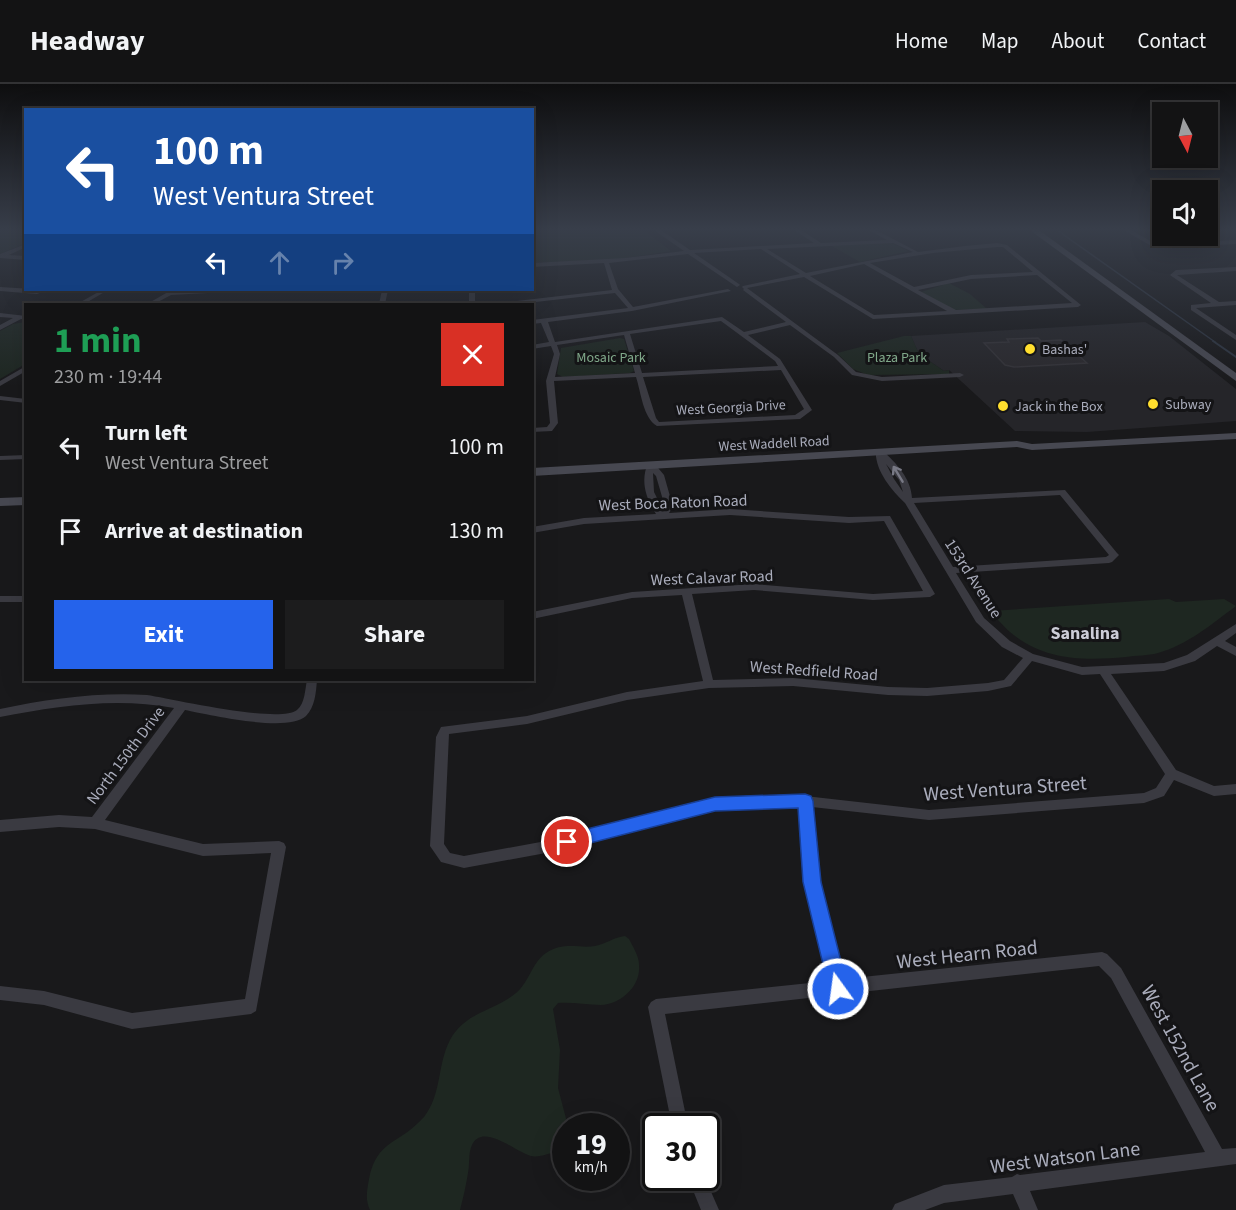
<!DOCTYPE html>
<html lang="en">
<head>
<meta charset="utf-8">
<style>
	body { margin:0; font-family:"Source Sans 3",sans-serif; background:#1c1c1d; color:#f1f3f6; height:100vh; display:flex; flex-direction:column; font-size:22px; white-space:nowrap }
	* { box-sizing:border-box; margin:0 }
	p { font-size:20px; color:#9d9ea0 }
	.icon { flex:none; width:33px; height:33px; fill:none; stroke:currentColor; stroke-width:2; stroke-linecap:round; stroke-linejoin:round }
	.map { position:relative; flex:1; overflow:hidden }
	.drawer { position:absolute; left:24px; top:219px; width:510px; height:378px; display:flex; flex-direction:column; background:#131314; border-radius:0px; box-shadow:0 6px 24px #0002,0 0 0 2px #323234 }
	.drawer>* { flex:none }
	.top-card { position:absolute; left:24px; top:24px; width:510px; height:183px; border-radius:0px; box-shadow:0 6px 24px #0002,0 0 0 2px #323234; background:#1a4fa0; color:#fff; overflow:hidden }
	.needle { width:39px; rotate:173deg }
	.tools { position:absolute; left:1152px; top:18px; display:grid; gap:12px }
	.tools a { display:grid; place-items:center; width:66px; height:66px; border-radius:0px; background:#131314; box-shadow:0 6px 24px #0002,0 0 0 2px #323234; font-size:30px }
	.speed { position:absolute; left:552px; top:1029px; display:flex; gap:12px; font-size:30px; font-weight:700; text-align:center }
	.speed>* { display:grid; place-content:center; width:78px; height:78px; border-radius:50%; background:#131314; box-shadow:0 6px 24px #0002,0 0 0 2px #323234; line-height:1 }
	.speed small { font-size:15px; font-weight:400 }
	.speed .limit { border:3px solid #111; border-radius:9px; background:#fff; color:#111 }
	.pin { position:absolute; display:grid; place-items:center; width:51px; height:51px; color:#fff; margin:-26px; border:3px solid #fff; border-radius:50%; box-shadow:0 2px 6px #0007 }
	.me { position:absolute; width:66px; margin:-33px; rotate:346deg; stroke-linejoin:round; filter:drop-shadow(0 0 4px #0008) }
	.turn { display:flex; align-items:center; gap:21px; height:126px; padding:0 30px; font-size:27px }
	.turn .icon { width:78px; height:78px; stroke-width:2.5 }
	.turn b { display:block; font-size:42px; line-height:51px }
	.lanes { display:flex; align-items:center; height:57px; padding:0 30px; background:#0003; justify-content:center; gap:30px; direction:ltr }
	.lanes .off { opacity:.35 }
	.round { display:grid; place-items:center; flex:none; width:63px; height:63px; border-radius:0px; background:#1c1c1d }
	.headline { display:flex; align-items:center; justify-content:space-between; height:102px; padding:0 30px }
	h1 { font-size:36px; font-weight:700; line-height:45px; color:#1e9e55 }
	.cta { display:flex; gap:12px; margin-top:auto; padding:12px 30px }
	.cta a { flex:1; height:69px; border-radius:0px; background:#2563eb; color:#fff; font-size:24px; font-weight:700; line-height:69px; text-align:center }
	.cta a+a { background:#1c1c1d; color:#f1f3f6 }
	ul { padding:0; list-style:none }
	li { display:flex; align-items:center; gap:18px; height:84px; padding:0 30px }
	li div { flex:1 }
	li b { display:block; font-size:22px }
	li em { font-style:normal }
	header { display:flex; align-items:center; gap:36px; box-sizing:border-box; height:84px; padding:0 30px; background:#131314; border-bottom:2px solid #323234 }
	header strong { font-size:28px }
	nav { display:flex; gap:33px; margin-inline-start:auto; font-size:21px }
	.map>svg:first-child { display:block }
	.built { fill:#252529 }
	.green { fill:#1e2721 }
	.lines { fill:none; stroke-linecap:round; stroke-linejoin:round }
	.stream-far1 { stroke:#2e3541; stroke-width:1.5 }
	.stream { stroke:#2e3541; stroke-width:2 }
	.building { fill:#2a292d; stroke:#343338; stroke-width:1.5 }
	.street { fill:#3a3a41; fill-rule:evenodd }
	.secondary { fill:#474851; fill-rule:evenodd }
	.oneway { stroke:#787985 }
	.route { fill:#2563eb; stroke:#184099; stroke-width:1.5 }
	.poi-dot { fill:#ffde2e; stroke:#141416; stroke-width:2 }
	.labels { text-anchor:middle; stroke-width:6; stroke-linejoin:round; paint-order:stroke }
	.far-poi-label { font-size:14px; fill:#aaadbc; stroke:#141416; text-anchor:start }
	.far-park-label { font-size:14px; fill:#80a88a; stroke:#141416 }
	.far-street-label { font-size:14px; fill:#aaadbc; stroke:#141416 }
	.street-label { font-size:16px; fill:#aaadbc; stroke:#141416 }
	.neighbourhood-label { font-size:18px; font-weight:bold; fill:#cccdd7; stroke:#141416 }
	.near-street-label { font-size:20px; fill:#aaadbc; stroke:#141416 }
</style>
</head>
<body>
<header>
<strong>Headway</strong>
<nav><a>Home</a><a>Map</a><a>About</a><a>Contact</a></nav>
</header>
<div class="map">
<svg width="1236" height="1126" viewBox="0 0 1236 1126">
	<rect width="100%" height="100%" fill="#19191b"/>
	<polygon class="built" points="1145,238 1169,252 1236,305 1236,337 1087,348 1015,347 949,286 944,287 919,270 911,252"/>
	<g class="green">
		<polygon points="0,144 25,144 25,159 0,170"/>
		<polygon points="533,144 640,144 671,167 619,175 533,179"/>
		<polygon points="889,158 909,167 860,178 830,161"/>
		<polygon points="949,199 970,210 987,225 953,226 921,208"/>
		<polygon points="25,238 25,280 0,295 0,247 13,240"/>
		<polygon points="904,252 911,252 919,270 944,287 949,286 949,290 868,291 853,285 837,269"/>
		<polygon points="620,254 624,255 634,287 630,289 563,293 557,290 561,264"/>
		<path d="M 1169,515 L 1176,518 L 1224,515 L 1236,522 C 1212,540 1187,561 1158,569 C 1148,572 1136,571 1126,573 C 1072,578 1026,575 991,527 Z"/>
		<path d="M 625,852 L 629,855 C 633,863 639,872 639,881 C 641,902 621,920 601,921 C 586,921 573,918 558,919 L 553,925 L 560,966 L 558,1004 L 568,1042 L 566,1042 L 565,1057 L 558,1067 C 550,1069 539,1074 531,1072 C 517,1069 483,1038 472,1061 C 468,1069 470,1080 468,1089 C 466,1102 463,1114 460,1126 L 370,1126 C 365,1115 367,1107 369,1095 C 377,1055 399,1061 424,1033 C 442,1010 437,981 450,956 C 465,928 494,927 516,909 C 529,899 532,878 546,869 C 564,857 580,865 595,862 C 606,860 614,853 625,852 Z"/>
	</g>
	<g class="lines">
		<polyline class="stream-far1" points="1054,144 1215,258"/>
		<polyline class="stream" points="1213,257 1236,273"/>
	</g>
	<polygon class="building" points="1038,254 1041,257 1061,256 1087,279 1014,283 1005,281 984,259 1009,258 1007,255"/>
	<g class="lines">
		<g class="street">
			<path d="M 651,144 L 658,144 L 690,166 L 814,159 L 791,144 L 798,144 L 821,159 L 887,156 L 865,144 L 872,144 L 918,168 L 965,162 L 997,159 L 1007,161 L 1081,221 L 1078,223 L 873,235 L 804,193 L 747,204 L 838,271 L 856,288 L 882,293 L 960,289 L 964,291 L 960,293 L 882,297 L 852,291 L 834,273 L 790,241 L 748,251 L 780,275 L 812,326 L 800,335 L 657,342 C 643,334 641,308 636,293 L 554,297 L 558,339 L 552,347 L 532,348 L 532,344 L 547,343 L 550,339 L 546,297 L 554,270 L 551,262 L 532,265 L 532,261 L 549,258 L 541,239 L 532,240 L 532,236 L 628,224 L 615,209 L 518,220 L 504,220 L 507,218 L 612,206 L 604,179 L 532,183 L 532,179 L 625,174 L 684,167 ZM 893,159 L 913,168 L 806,189 L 767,165 ZM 997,163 L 1003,163 L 1033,188 L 971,191 L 914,203 L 870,179 L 933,169 ZM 761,165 L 800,190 L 743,202 L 742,203 L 744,205 L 743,206 L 786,238 L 744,248 L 722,233 L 555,258 L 548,238 L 632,227 L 731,207 L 728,205 L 633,223 L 618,205 L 609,179 L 688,170 L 737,203 L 740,201 L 739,200 L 694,169 ZM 864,180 L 947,227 L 874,231 L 810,192 ZM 1037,191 L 1072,219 L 956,226 L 918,206 L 971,195 ZM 721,237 L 775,277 L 778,282 L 642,289 L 630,250 ZM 624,251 L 635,289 L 555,293 L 560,270 L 557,261 ZM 781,286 L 804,325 L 795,331 L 659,338 L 656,334 L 643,293 Z"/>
			<polygon points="1120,144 1127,144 1156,160 1236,156 1236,160 1155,164"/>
			<polygon points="26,160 26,163 9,171 26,172 26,176 0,174 0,170"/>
			<polygon points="1236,183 1236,187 1177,191 1219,218 1236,217 1236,221 1196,224 1236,251 1236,256 1191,226 1191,221 1211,219 1170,191 1176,186"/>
			<polygon points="0,203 48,206 37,210 0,207"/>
			<polygon points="102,206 108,206 84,220 77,220"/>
			<polygon points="202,206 229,206 226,208 171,211 154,220 147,220 168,208"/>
			<polygon points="382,206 388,206 385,220 379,220"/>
			<rect x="469" y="206" width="6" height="14"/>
			<polygon points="0,229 26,232 26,236 21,235 0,246 0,241 13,234 0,233"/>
			<polygon points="26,282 26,287 0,302 0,297"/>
			<polygon points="0,312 26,315 26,319 0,316"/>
			<path d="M 876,366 L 882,366 C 896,379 911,394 912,414 L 1065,406 L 1117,469 L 1119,471 L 1112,478 L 1109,479 L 956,489 L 984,534 L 1010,557 L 1033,570 L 1082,583 L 1164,579 L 1187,571 L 1236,540 L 1236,549 L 1225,557 L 1236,563 L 1236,572 L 1217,562 L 1195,577 L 1164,587 L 1111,590 L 1176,686 L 1214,702 L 1236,700 L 1236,710 L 1214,712 L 1174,696 L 1164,712 L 1144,719 L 929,736 L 812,723 L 819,798 L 843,895 L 1102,868 L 1107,870 L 1121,884 L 1222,1065 L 1236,1064 L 1236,1080 L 1030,1107 L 1038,1126 L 1020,1126 L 1013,1110 L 944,1119 L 925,1126 L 892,1126 L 895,1120 L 944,1101 L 1012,1093 L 1017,1090 L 1020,1091 L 1205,1068 L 1111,894 L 1099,882 L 843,910 L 838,912 L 835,911 L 665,930 L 688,1042 L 672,1042 L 648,923 L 651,918 L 656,915 L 829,897 L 805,798 L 799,723 L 715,725 L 546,769 L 464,784 L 441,778 L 430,762 L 436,653 L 441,643 L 527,632 L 627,608 L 703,597 L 682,511 L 632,514 L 532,535 L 532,528 L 632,508 L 754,500 L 873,510 L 923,507 L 884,437 L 849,439 L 730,431 L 584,440 L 532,449 L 532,443 L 584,434 L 656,430 C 646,415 640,397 648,379 L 654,379 L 664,391 L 673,423 L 669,429 L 730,425 L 849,433 L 890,432 L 935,510 L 930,513 L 873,516 L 754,506 L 692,510 L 713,596 L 793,594 L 888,603 L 927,604 L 988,599 L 1004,596 L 1023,574 L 1002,563 L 976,538 L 905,419 C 891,406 874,385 876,366 ZM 886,380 L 899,396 L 903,408 L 894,395 ZM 653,389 L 656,392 L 665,423 L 663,426 L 654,408 ZM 1060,411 L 1109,471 L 1106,473 L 953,483 L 914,419 ZM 1032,577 L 1082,591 L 1100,590 L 1165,690 L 1156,704 L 1144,709 L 929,726 L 805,712 L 715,715 L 546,757 L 464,772 L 450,769 L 444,760 L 449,650 L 527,640 L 627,616 L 709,604 L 793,602 L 888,611 L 927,612 L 988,607 L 1011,602 Z"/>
			<polygon points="26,371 26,375 0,376 0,372"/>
			<rect x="0" y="512" width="26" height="6"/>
			<path d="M 307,596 L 317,596 C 316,608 315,623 306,632 C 288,649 210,631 185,626 L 105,736 L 203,760 L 279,757 L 284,759 L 286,763 L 256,927 L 251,930 L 132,945 L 44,921 L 0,916 L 0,902 L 44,907 L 132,929 L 245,915 L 271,769 L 203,772 L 95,745 L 59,743 L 0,748 L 0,736 L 59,731 L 92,733 L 174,624 C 116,613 57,622 0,633 L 0,625 C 48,615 98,608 147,611 C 173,615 279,640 297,626 C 305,620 305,605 307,596 Z"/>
			<polygon points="688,1094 705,1094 719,1126 701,1126"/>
		</g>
		<g class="secondary">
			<polygon points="1027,144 1036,144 1236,289 1236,297"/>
			<polygon points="1236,349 1236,355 1032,366 1017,363 532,392 532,384 1017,357 1032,360"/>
			<polygon points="26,413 26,421 0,422 0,414"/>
		</g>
	</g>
	<defs><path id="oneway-shaft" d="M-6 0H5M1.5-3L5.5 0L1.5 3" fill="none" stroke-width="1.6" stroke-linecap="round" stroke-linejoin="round" transform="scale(1.5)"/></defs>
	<use class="oneway" href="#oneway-shaft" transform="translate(898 390) rotate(-121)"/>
	<linearGradient id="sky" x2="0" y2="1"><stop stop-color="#0e0e0f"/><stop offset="0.48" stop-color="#383e4a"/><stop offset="1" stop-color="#383e4a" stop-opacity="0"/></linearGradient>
	<rect width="1236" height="302" fill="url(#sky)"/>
	<polygon class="route" points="805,710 811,712 813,717 821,798 848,905 845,912 838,915 831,912 829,905 803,798 798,724 715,727 567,765 561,763 559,758 561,752 567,750 715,713"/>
	<g class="poi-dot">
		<circle cx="1030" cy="265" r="6"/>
		<circle cx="1153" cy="320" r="6"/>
		<circle cx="1003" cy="322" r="6"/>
	</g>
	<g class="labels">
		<g class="far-poi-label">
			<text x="1042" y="270">Bashas'</text>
			<text x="1165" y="325">Subway</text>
			<text x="1015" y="327">Jack in the Box</text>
		</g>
		<g class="far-park-label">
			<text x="611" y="278">Mosaic Park</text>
			<text x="897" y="278">Plaza Park</text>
		</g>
		<g class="far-street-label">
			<text transform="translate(731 323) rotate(-3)" y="5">West Georgia Drive</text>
			<text transform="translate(774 359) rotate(-3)" y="5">West Waddell Road</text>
		</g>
		<g class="street-label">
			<text transform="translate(673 418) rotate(-2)" y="6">West Boca Raton Road</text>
			<text transform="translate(712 493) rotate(-2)" y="6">West Calavar Road</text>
			<text transform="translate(974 494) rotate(57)" y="6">153rd Avenue</text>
			<text transform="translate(814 586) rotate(4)" y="6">West Redfield Road</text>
			<text transform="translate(125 671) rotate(-53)" y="6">North 150th Drive</text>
		</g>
		<g class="neighbourhood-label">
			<text x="1085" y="555">Sanalina</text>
		</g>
		<g class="near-street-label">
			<text transform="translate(1005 704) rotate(-4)" y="7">West Ventura Street</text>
			<text transform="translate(967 870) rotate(-6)" y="7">West Hearn Road</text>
			<text transform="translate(1181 964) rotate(61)" y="7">West 152nd Lane</text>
			<text transform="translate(1065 1073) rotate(-7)" y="7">West Watson Lane</text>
		</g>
	</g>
</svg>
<div class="tools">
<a><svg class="needle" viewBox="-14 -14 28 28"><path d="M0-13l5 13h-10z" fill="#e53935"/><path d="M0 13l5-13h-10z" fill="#9d9ea0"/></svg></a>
<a><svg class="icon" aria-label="sound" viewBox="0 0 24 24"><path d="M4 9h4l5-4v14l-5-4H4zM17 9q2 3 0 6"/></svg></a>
</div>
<div class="speed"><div>19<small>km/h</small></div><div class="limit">30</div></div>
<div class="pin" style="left:567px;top:758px;background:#d93025"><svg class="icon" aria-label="arrive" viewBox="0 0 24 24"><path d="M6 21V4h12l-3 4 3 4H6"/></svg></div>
<svg class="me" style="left:838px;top:905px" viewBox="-20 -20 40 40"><circle r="17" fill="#2563eb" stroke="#fff" stroke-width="3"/><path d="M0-11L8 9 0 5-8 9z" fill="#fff"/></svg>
<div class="top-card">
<div class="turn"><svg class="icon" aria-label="left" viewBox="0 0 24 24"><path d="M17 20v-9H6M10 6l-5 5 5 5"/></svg><div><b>100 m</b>West Ventura Street</div></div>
<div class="lanes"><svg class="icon" aria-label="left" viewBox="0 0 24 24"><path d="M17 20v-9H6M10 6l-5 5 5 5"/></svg><svg class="icon off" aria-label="ahead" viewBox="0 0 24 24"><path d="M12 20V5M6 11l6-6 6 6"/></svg><svg class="icon off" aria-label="right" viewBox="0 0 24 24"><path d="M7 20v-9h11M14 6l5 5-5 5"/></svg></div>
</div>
<section class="drawer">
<div class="headline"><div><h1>1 min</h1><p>230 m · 19:44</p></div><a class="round" style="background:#d93025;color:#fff"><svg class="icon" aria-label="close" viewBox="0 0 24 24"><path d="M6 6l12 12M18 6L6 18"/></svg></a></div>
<ul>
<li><svg class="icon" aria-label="left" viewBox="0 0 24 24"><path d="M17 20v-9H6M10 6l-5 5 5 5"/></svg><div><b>Turn left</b><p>West Ventura Street</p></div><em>100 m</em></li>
<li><svg class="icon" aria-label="arrive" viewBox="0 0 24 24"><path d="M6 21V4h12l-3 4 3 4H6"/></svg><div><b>Arrive at destination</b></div><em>130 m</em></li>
</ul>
<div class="cta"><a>Exit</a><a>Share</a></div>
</section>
</div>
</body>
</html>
